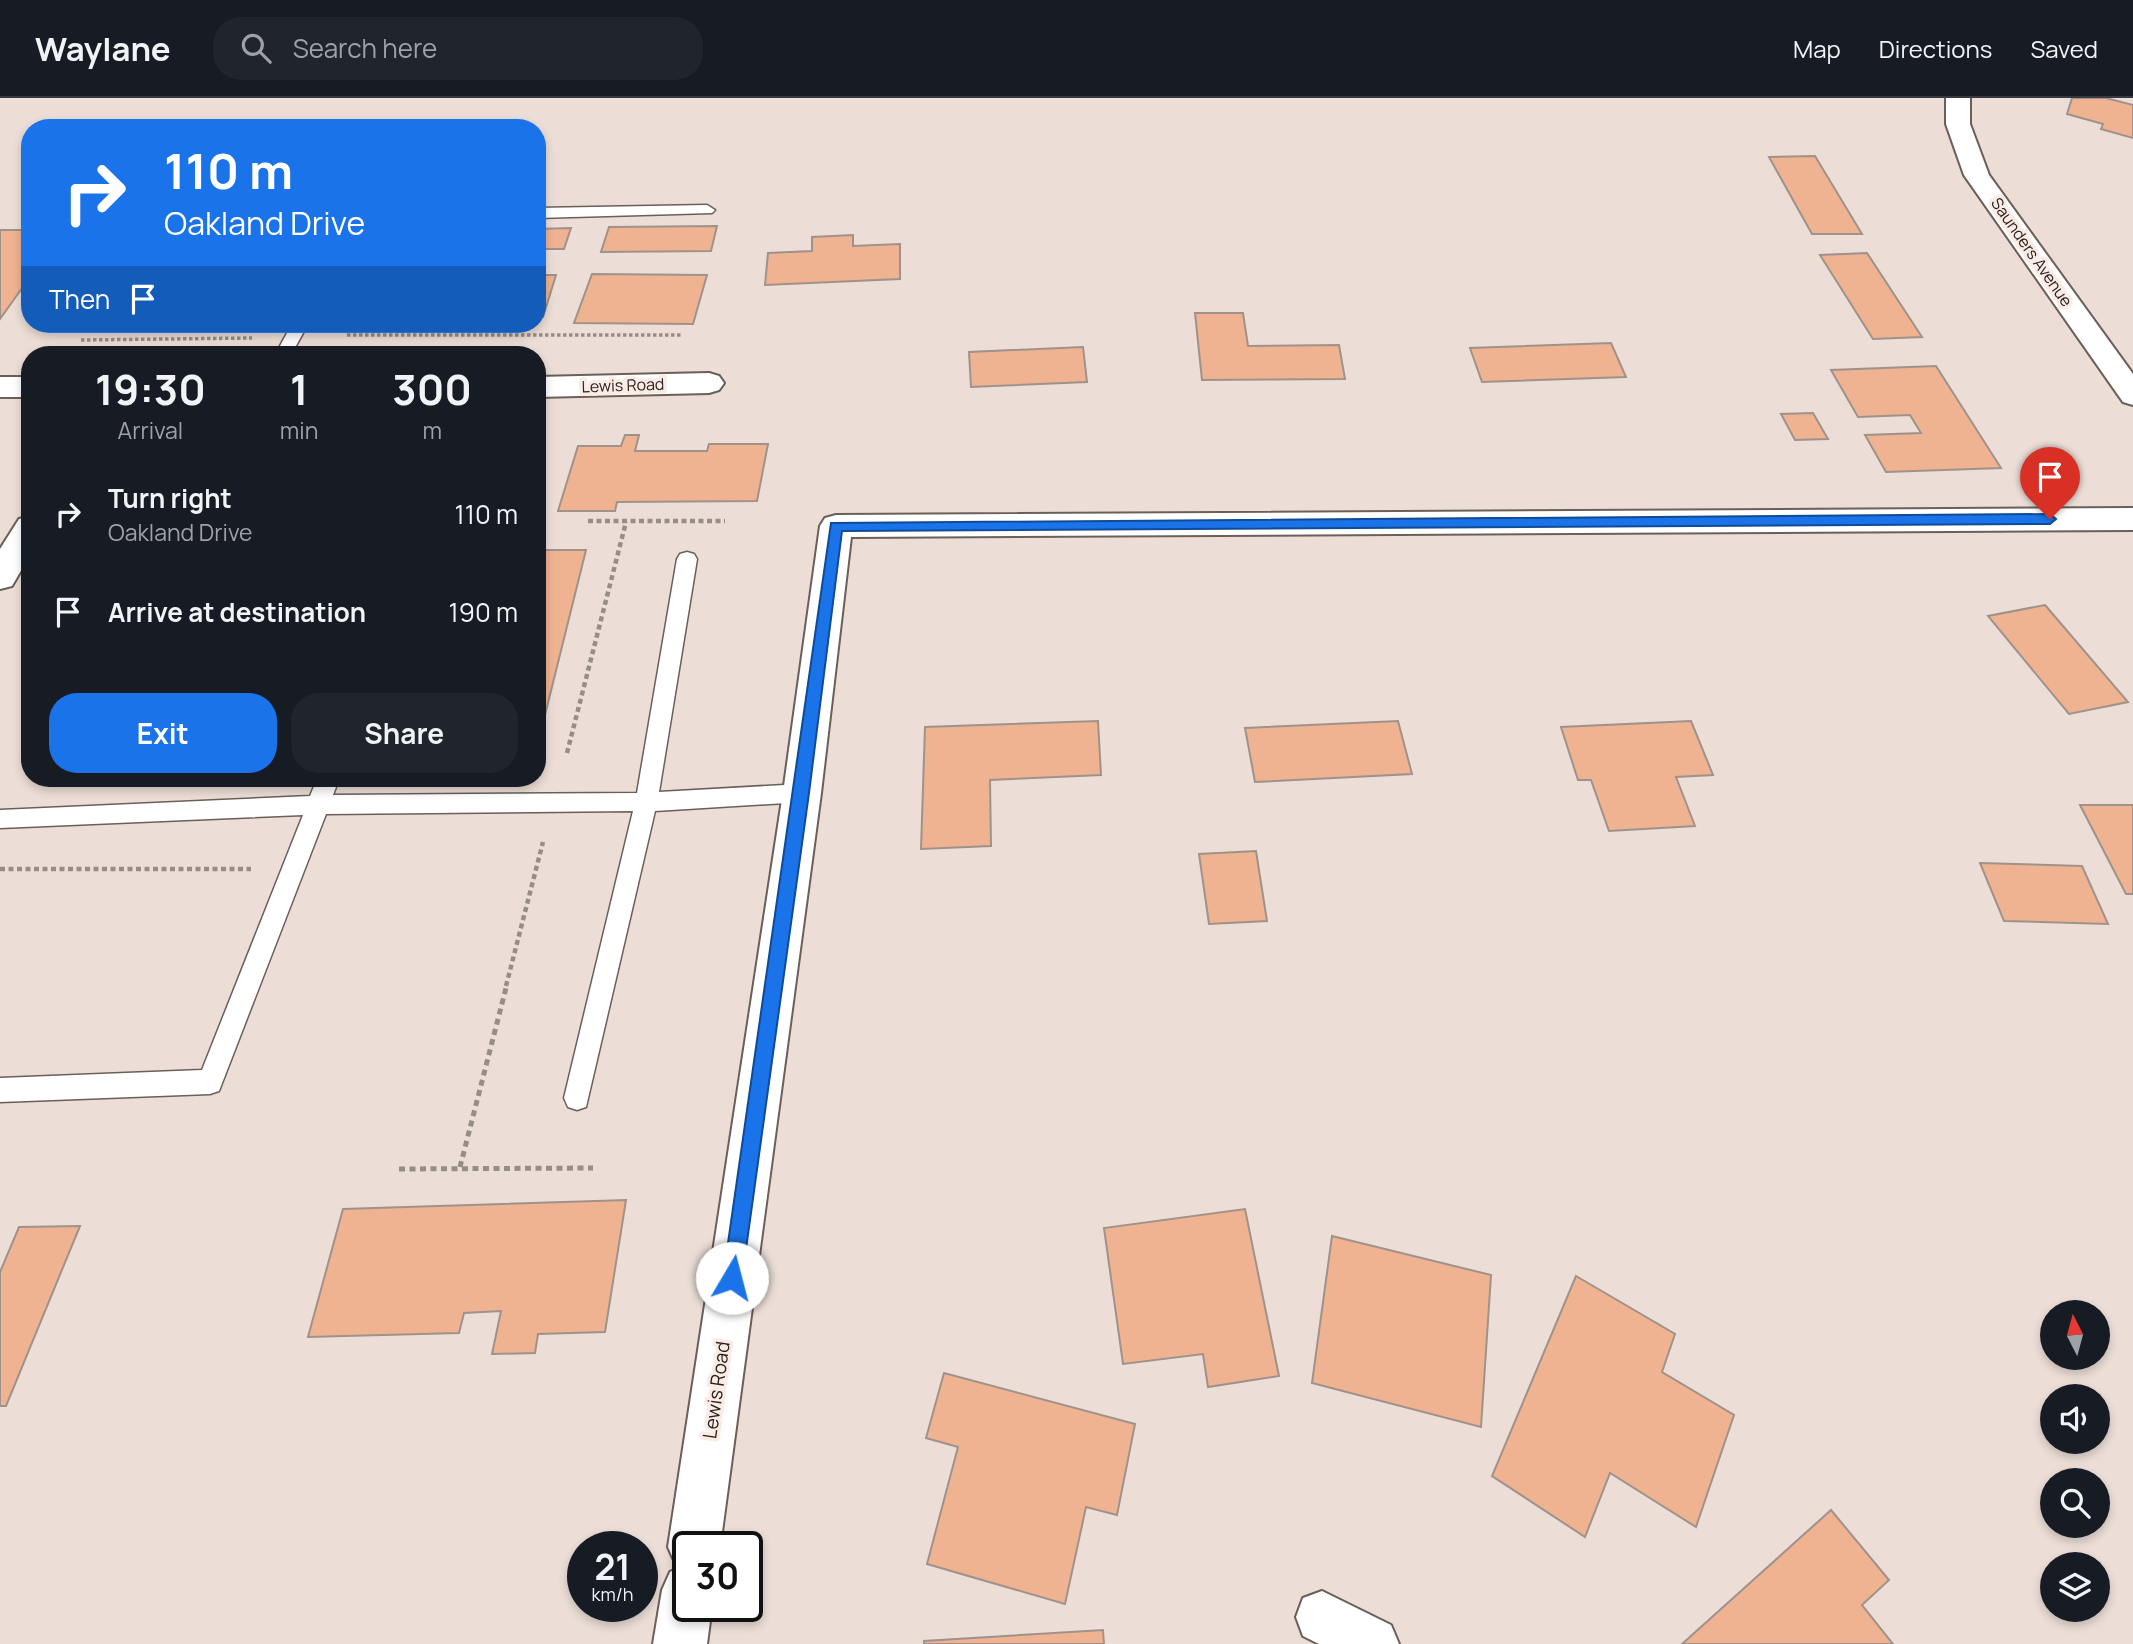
<!DOCTYPE html>
<html lang="en">
<head>
<meta charset="utf-8">
<style>
	body { margin:0; font-family:Manrope,sans-serif; background:#20242c; color:#f1f3f6; height:100vh; display:flex; flex-direction:column; font-size:26px; white-space:nowrap }
	* { box-sizing:border-box; margin:0 }
	p { font-size:23px; color:#9ea1a6 }
	.icon { flex:none; width:38px; height:38px; fill:none; stroke:currentColor; stroke-width:2; stroke-linecap:round; stroke-linejoin:round }
	.map { position:relative; flex:1; overflow:hidden }
	.side { position:absolute; left:21px; top:248px; width:525px; height:441px; display:flex; flex-direction:column; background:#171b24; border-radius:28px; box-shadow:0 4px 10px #0003 }
	.side>* { flex:none }
	.top-card { position:absolute; left:21px; top:21px; width:525px; height:214px; border-radius:28px; box-shadow:0 4px 10px #0003; background:#1a73e8; color:#fff; overflow:hidden }
	.needle { width:46px; rotate:354deg }
	.buttons { position:absolute; left:2040px; top:1202px; display:grid; gap:14px }
	.buttons a { display:grid; place-items:center; width:70px; height:70px; border-radius:50%; background:#171b24; box-shadow:0 4px 10px #0003; font-size:35px }
	.speed { position:absolute; left:567px; top:1433px; display:flex; gap:14px; font-size:35px; font-weight:700; text-align:center }
	.speed>* { display:grid; place-content:center; width:91px; height:91px; border-radius:50%; background:#171b24; box-shadow:0 4px 10px #0003; line-height:1 }
	.speed small { font-size:18px; font-weight:400 }
	.speed .limit { border:4px solid #111; border-radius:10px; background:#fff; color:#111 }
	.pin { position:absolute; display:grid; place-items:center; width:60px; height:60px; color:#fff; margin:-72px -30px; border-radius:50% 50% 50% 0; rotate:-45deg; box-shadow:0 0 7px #0007 }
	.pin .icon { rotate:45deg }
	.me { position:absolute; width:77px; margin:-38px; rotate:8deg; stroke-linejoin:round; filter:drop-shadow(0 0 5px #0008) }
	.turn { display:flex; align-items:center; gap:24px; height:147px; padding:0 28px; font-size:32px }
	.turn .icon { width:91px; height:91px; stroke-width:2.5 }
	.turn b { display:block; font-size:49px; line-height:60px }
	.then { display:flex; align-items:center; height:66px; padding:0 28px; background:#0003; gap:14px; font-size:26px }
	.eta { display:flex; justify-content:space-evenly; align-items:center; height:119px; text-align:center }
	.eta b { font-size:42px; font-weight:700; line-height:49px }
	.button { display:flex; gap:14px; margin-top:auto; padding:14px 28px }
	.button a { flex:1; height:80px; border-radius:28px; background:#1a73e8; color:#fff; font-size:28px; font-weight:700; line-height:80px; text-align:center }
	.button a+a { background:#20242c; color:#f1f3f6 }
	ul { padding:0; list-style:none }
	li { display:flex; align-items:center; gap:21px; height:98px; padding:0 28px }
	li div { flex:1 }
	li b { display:block; font-size:26px }
	li em { font-style:normal }
	header { display:flex; align-items:center; gap:42px; box-sizing:border-box; height:98px; padding:0 35px; background:#171b24; border-bottom:2px solid #363941 }
	header strong { font-size:33px }
	nav { display:flex; gap:38px; margin-inline-start:auto; font-size:24px }
	.search { width:490px; height:63px; background:#20242c; display:flex; align-items:center; gap:18px; box-sizing:border-box; padding:0 24px; border-radius:28px; color:#9ea1a6; font-size:26px }
	.map>svg:first-child { display:block }
	.building { fill:#f0b391; stroke:#9f928b; stroke-width:2 }
	.lines { fill:none; stroke-linecap:round; stroke-linejoin:round }
	.service-casing { stroke:#6b5f59; stroke-width:3 }
	.minor-casing { stroke:#6b5f59; stroke-width:4 }
	.path-far2 { stroke:#978d88; stroke-width:3.5; stroke-dasharray:3.5 2.5; stroke-linecap:butt }
	.path-far1 { stroke:#978d88; stroke-width:4.5; stroke-dasharray:5 3.5; stroke-linecap:butt }
	.path { stroke:#978d88; stroke-width:5; stroke-dasharray:6 4.5; stroke-linecap:butt }
	.service { fill:#fff; fill-rule:evenodd }
	.minor { fill:#fff; fill-rule:evenodd }
	.route { fill:#1a73e8; stroke:#114b97; stroke-width:2 }
	.labels { text-anchor:middle; stroke-width:7; stroke-linejoin:round; paint-order:stroke }
	.far-street-label { font-size:16px; fill:#27221f; stroke:#faebe4 }
	.street-label { font-size:19px; fill:#27221f; stroke:#faebe4 }
</style>
</head>
<body>
<header>
<strong>Waylane</strong>
<div class="search"><svg class="icon" aria-label="search" viewBox="0 0 24 24"><circle cx="10" cy="10" r="6"/><path d="M15 15l6 6"/></svg>Search here</div>
<nav><a>Map</a><a>Directions</a><a>Saved</a></nav>
</header>
<div class="map">
<svg width="2133" height="1546" viewBox="0 0 2133 1546">
	<rect width="100%" height="100%" fill="#ecded7"/>
	<g class="building">
		<polygon points="2072,0 2106,0 2133,7 2133,40 2101,31 2103,26 2067,16"/>
		<polygon points="1815,58 1862,136 1812,136 1769,59"/>
		<polygon points="717,128 711,153 601,154 609,129"/>
		<polygon points="571,130 564,151 537,151 537,131"/>
		<polygon points="0,132 30,132 30,179 0,221"/>
		<polygon points="853,137 853,148 900,146 900,181 765,187 768,155 812,153 812,139"/>
		<polygon points="1867,155 1922,239 1873,241 1820,157"/>
		<polygon points="592,176 707,177 693,226 574,225"/>
		<polygon points="537,177 556,177 543,219 537,219"/>
		<polygon points="1195,215 1243,215 1248,248 1339,247 1345,281 1202,282"/>
		<polygon points="67,226 268,226 64,230"/>
		<polygon points="1611,245 1626,279 1482,284 1470,250"/>
		<polygon points="1083,249 1087,284 971,289 969,254"/>
		<polygon points="1936,268 2001,370 1886,374 1865,337 1921,335 1910,317 1858,319 1831,272"/>
		<polygon points="1813,315 1828,341 1795,342 1781,316"/>
		<polygon points="625,337 639,337 635,353 707,353 709,346 768,346 757,403 617,404 615,413 558,413 578,348 621,348"/>
		<polygon points="537,452 586,452 543,625 537,625"/>
		<polygon points="2045,507 2128,604 2069,616 1988,518"/>
		<polygon points="1098,623 1101,677 990,682 991,748 921,751 925,629"/>
		<polygon points="1398,623 1412,676 1255,684 1245,630"/>
		<polygon points="1691,623 1713,677 1676,679 1695,728 1609,733 1591,682 1578,682 1561,629"/>
		<polygon points="2080,707 2133,707 2133,796 2126,796"/>
		<polygon points="1256,753 1267,823 1209,826 1199,756"/>
		<polygon points="1980,765 2082,768 2108,826 2004,823"/>
		<polygon points="626,1102 605,1234 538,1236 535,1255 492,1256 501,1213 464,1215 459,1235 308,1239 343,1111"/>
		<polygon points="1245,1111 1279,1278 1208,1289 1203,1256 1123,1266 1104,1130"/>
		<polygon points="80,1128 6,1308 0,1308 0,1174 19,1129"/>
		<polygon points="1332,1138 1491,1177 1481,1329 1312,1285"/>
		<polygon points="1576,1178 1675,1236 1662,1274 1734,1317 1696,1429 1610,1375 1585,1439 1492,1378"/>
		<polygon points="944,1275 1135,1326 1117,1417 1086,1409 1065,1506 927,1466 958,1349 926,1340"/>
		<polygon points="1831,1412 1889,1482 1862,1507 1893,1546 1682,1546"/>
		<polygon points="1103,1532 1104,1546 924,1546 924,1543"/>
	</g>
	<g class="lines">
		<defs>
			<g id="service">
				<polygon points="707,107 715,112 712,115 537,120 537,110"/>
				<polygon points="292,226 308,226 291,257 275,257"/>
				<polygon points="687,454 694,456 697,461 659,694 802,686 810,689 813,695 810,701 802,704 655,713 586,1009 577,1012 568,1009 564,1000 633,713 326,716 219,993 210,996 0,1004 0,980 202,972 303,717 0,730 0,712 310,698 317,681 339,681 333,697 637,695 677,461 680,456"/>
			</g>
			<g id="minor">
				<polygon points="1946,0 1970,0 1970,26 1989,77 2133,276 2133,307 2123,304 1964,77 1946,26"/>
				<polygon points="709,275 719,278 724,285 719,292 709,295 537,299 537,279"/>
				<rect x="0" y="279" width="30" height="20"/>
				<polygon points="2133,410 2133,432 851,439 821,695 720,1449 688,1449 688,1508 712,1508 707,1546 653,1546 662,1492 670,1474 680,1469 676,1467 668,1449 783,695 820,428 825,420 836,417"/>
				<polygon points="30,418 30,457 12,488 0,491 0,451 19,421"/>
				<polygon points="1322,1493 1391,1527 1399,1546 1319,1546 1303,1538 1296,1519 1303,1500"/>
			</g>
		</defs>
		<use href="#service" class="service-casing"/>
		<use href="#minor" class="minor-casing"/>
		<g class="path-far2">
			<polyline points="347,237 682,237"/>
			<polyline points="81,242 252,240"/>
		</g>
		<g class="path-far1">
			<polyline points="588,423 725,423"/>
			<polyline points="567,655 626,424"/>
			<polyline points="0,771 251,771"/>
			<polyline points="506,888 543,744"/>
		</g>
		<g class="path">
			<polyline points="460,1069 507,886"/>
			<polyline points="399,1071 593,1070"/>
		</g>
		<use href="#service" class="service"/>
		<use href="#minor" class="minor"/>
	</g>
	<polygon class="route" points="2050,416 2056,421 2050,426 842,433 809,695 742,1180 739,1186 732,1189 726,1186 723,1180 831,425"/>
	<g class="labels">
		<g class="far-street-label">
			<text transform="translate(2032 154) rotate(55)" y="6">Saunders Avenue</text>
			<text transform="translate(623 287) rotate(-2)" y="6">Lewis Road</text>
		</g>
		<g class="street-label">
			<text transform="translate(716 1292) rotate(-82)" y="7">Lewis Road</text>
		</g>
	</g>
</svg>
<div class="buttons">
<a><svg class="needle" viewBox="-14 -14 28 28"><path d="M0-13l5 13h-10z" fill="#e53935"/><path d="M0 13l5-13h-10z" fill="#9ea1a6"/></svg></a>
<a><svg class="icon" aria-label="sound" viewBox="0 0 24 24"><path d="M4 9h4l5-4v14l-5-4H4zM17 9q2 3 0 6"/></svg></a>
<a><svg class="icon" aria-label="search" viewBox="0 0 24 24"><circle cx="10" cy="10" r="6"/><path d="M15 15l6 6"/></svg></a>
<a><svg class="icon" aria-label="layers" viewBox="0 0 24 24"><path d="M12 4l9 5-9 5-9-5zM3 14l9 5 9-5"/></svg></a>
</div>
<div class="speed"><div>21<small>km/h</small></div><div class="limit">30</div></div>
<div class="pin" style="left:2050px;top:421px;background:#d93025"><svg class="icon" aria-label="arrive" viewBox="0 0 24 24"><path d="M6 21V4h12l-3 4 3 4H6"/></svg></div>
<svg class="me" style="left:732px;top:1180px" viewBox="-20 -20 40 40"><circle r="19" fill="#fff"/><path d="M0-13L10 11 0 6-10 11z" fill="#1a73e8"/></svg>
<div class="top-card">
<div class="turn"><svg class="icon" aria-label="right" viewBox="0 0 24 24"><path d="M7 20v-9h11M14 6l5 5-5 5"/></svg><div><b>110 m</b>Oakland Drive</div></div>
<div class="then">Then<svg class="icon" aria-label="arrive" viewBox="0 0 24 24"><path d="M6 21V4h12l-3 4 3 4H6"/></svg></div>
</div>
<section class="side">
<div class="eta">
<div><b>19:30</b><p>Arrival</p></div>
<div><b>1</b><p>min</p></div>
<div><b>300</b><p>m</p></div>
</div>
<ul>
<li><svg class="icon" aria-label="right" viewBox="0 0 24 24"><path d="M7 20v-9h11M14 6l5 5-5 5"/></svg><div><b>Turn right</b><p>Oakland Drive</p></div><em>110 m</em></li>
<li><svg class="icon" aria-label="arrive" viewBox="0 0 24 24"><path d="M6 21V4h12l-3 4 3 4H6"/></svg><div><b>Arrive at destination</b></div><em>190 m</em></li>
</ul>
<div class="button"><a>Exit</a><a>Share</a></div>
</section>
</div>
</body>
</html>
